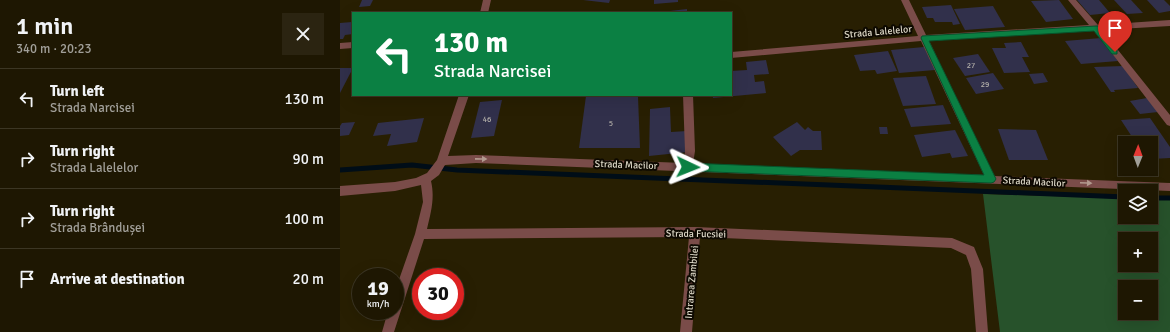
<!DOCTYPE html>
<html lang="en">
<head>
<meta charset="utf-8">
<style>
	body { margin:0; font-family:Signika,sans-serif; background:#2b2411; color:#f1f3f6; height:100vh; display:flex; flex-direction:column; font-size:15px; white-space:nowrap }
	* { box-sizing:border-box; margin:0 }
	p { font-size:13px; color:#a19f99 }
	.icon { flex:none; width:22px; height:22px; fill:none; stroke:currentColor; stroke-width:2; stroke-linecap:round; stroke-linejoin:round }
	.map { position:relative; flex:1; overflow:hidden }
	.drawer { display:flex; flex-direction:column; background:#1e1702; width:340px }
	.drawer>* { flex:none }
	.guide { position:absolute; left:12px; top:12px; width:380px; height:84px; border-radius:0px; box-shadow:0 4px 16px #0002,0 0 0 1px #3c3624; background:#0b8043; color:#fff; overflow:hidden }
	.needle { width:26px; rotate:1deg }
	.controls { position:absolute; left:778px; top:136px; display:grid; gap:8px }
	.controls a { display:grid; place-items:center; width:40px; height:40px; border-radius:0px; background:#1e1702; box-shadow:0 4px 16px #0002,0 0 0 1px #3c3624; font-size:20px }
	.speed { position:absolute; left:12px; top:268px; display:flex; gap:8px; font-size:20px; font-weight:700; text-align:center }
	.speed>* { display:grid; place-content:center; width:52px; height:52px; border-radius:50%; background:#1e1702; box-shadow:0 4px 16px #0002,0 0 0 1px #3c3624; line-height:1 }
	.speed small { font-size:10px; font-weight:400 }
	.speed .limit { border:6px solid #d22; background:#fff; color:#111 }
	.pin { position:absolute; display:grid; place-items:center; width:34px; height:34px; color:#fff; margin:-41px -17px; border-radius:50% 50% 50% 0; rotate:-45deg; box-shadow:0 0 4px #0007 }
	.pin .icon { rotate:45deg }
	.me { position:absolute; width:44px; margin:-22px; rotate:92deg; stroke-linejoin:round; filter:drop-shadow(0 0 3px #0008) }
	.turn { display:flex; align-items:center; gap:14px; height:84px; padding:0 16px; font-size:18px }
	.turn .icon { width:52px; height:52px; stroke-width:2.5 }
	.turn b { display:block; font-size:28px; line-height:34px }
	.round { display:grid; place-items:center; flex:none; width:42px; height:42px; border-radius:0px; background:#2b2411 }
	.summary { display:flex; align-items:center; justify-content:space-between; height:68px; padding:0 16px }
	h1 { font-size:24px; font-weight:600; line-height:30px }
	ul { padding:0; list-style:none }
	li { display:flex; align-items:center; gap:12px; height:60px; padding:0 16px; border-top:1px solid #3c3624 }
	li div { flex:1 }
	li b { display:block; font-size:15px }
	li em { font-style:normal }
	main { display:flex; flex:1; min-height:0 }
	.map>svg:first-child { display:block }
	.green { fill:#27522b; fill-rule:evenodd }
	.lines { fill:none; stroke-linecap:round; stroke-linejoin:round }
	.stream { stroke:#000d17; stroke-width:5 }
	.building { fill:#31304b }
	.minor { fill:#7a4c49; fill-rule:evenodd }
	.oneway { fill:#b29a8f }
	.route { fill:#0b8043; stroke:#07532c }
	.labels { text-anchor:middle; stroke-width:4; stroke-linejoin:round; paint-order:stroke }
	.number-label { font-size:8px; fill:#b4b0aa }
	.street-label { font-size:10px; fill:#dfdac9; stroke:#0d0901 }
</style>
</head>
<body>
<main>
<section class="drawer">
<div class="summary"><div><h1>1 min</h1><p>340 m · 20:23</p></div><a class="round"><svg class="icon" aria-label="close" viewBox="0 0 24 24"><path d="M6 6l12 12M18 6L6 18"/></svg></a></div>
<ul>
<li><svg class="icon" aria-label="left" viewBox="0 0 24 24"><path d="M17 20v-9H6M10 6l-5 5 5 5"/></svg><div><b>Turn left</b><p>Strada Narcisei</p></div><em>130 m</em></li>
<li><svg class="icon" aria-label="right" viewBox="0 0 24 24"><path d="M7 20v-9h11M14 6l5 5-5 5"/></svg><div><b>Turn right</b><p>Strada Lalelelor</p></div><em>90 m</em></li>
<li><svg class="icon" aria-label="right" viewBox="0 0 24 24"><path d="M7 20v-9h11M14 6l5 5-5 5"/></svg><div><b>Turn right</b><p>Strada Brândușei</p></div><em>100 m</em></li>
<li><svg class="icon" aria-label="arrive" viewBox="0 0 24 24"><path d="M6 21V4h12l-3 4 3 4H6"/></svg><div><b>Arrive at destination</b></div><em>20 m</em></li>
</ul>
</section>
<div class="map">
<svg width="830" height="332" viewBox="0 0 830 332">
	<rect width="100%" height="100%" fill="#281f02"/>
	<path class="green" d="M 643,194 L 785,198 L 785,217 L 811,217 L 811,199 L 830,199 L 830,332 L 660,332 ZM 785,239 L 811,239 L 811,265 L 785,265 ZM 785,287 L 811,287 L 811,313 L 785,313 Z"/>
	<g class="lines">
		<g class="stream">
			<polyline points="0,170 72,165 117,170 785,197"/>
			<polyline points="811,198 830,198"/>
		</g>
	</g>
	<g class="building">
		<polygon points="22,0 33,0 30,6 19,7"/>
		<polygon points="243,0 270,0 269,3"/>
		<polygon points="314,0 338,0 338,2 314,4"/>
		<polygon points="719,0 733,19 706,22 691,1"/>
		<polygon points="737,0 759,0 770,13 750,15"/>
		<polygon points="774,0 791,0 803,13 787,14"/>
		<polygon points="807,0 824,0 830,6 830,11 819,13"/>
		<polygon points="611,5 620,24 613,25 612,22 595,22 593,18 587,18 582,7"/>
		<polygon points="653,6 665,27 625,30 614,9"/>
		<polygon points="347,9 347,13 330,13 330,11"/>
		<polygon points="13,20 13,34 5,35 3,39 0,39 0,23 12,22"/>
		<polygon points="761,38 778,61 741,64 725,41"/>
		<polygon points="681,42 689,57 682,57 690,72 664,73 652,48 666,48 664,43"/>
		<polygon points="584,47 595,70 559,73 551,50"/>
		<polygon points="548,51 557,71 537,74 535,70 520,71 514,55"/>
		<polygon points="638,54 650,72 625,76 613,58"/>
		<polygon points="426,60 429,74 414,75 415,82 424,81 426,93 373,98 373,95 391,95 391,71 407,70 406,62"/>
		<polygon points="783,66 798,88 774,90 775,92 771,92 754,67"/>
		<polygon points="0,68 13,68 0,93"/>
		<polygon points="653,73 664,89 636,94 626,78"/>
		<polygon points="703,73 708,82 694,84 689,74"/>
		<polygon points="586,76 596,104 563,106 553,78"/>
		<polygon points="246,96 298,97 300,148 239,148"/>
		<polygon points="807,98 818,112 800,114 790,101"/>
		<polygon points="162,100 154,136 131,138 140,102"/>
		<polygon points="603,105 611,124 571,127 564,109"/>
		<polygon points="330,107 331,132 347,131 348,152 309,156 310,109"/>
		<polygon points="84,118 77,142 47,146 51,134 33,136 38,123"/>
		<polygon points="810,118 830,147 830,158 811,159 811,143 796,143 781,120"/>
		<polygon points="15,122 9,135 0,136 0,126 2,123"/>
		<polygon points="457,122 465,130 468,127 473,131 481,131 482,150 460,150 451,156 433,137"/>
		<polygon points="539,127 547,127 548,134 540,134"/>
		<polygon points="658,129 696,130 708,160 669,160"/>
		<polygon points="615,130 628,156 612,158 610,153 582,157 574,135"/>
	</g>
	<g class="lines">
		<g class="minor">
			<polygon points="143,0 151,0 148,13 140,13"/>
			<path d="M 561,0 L 569,0 L 586,35 L 749,25 L 728,0 L 736,0 L 758,25 L 830,20 L 830,26 L 762,30 L 830,115 L 830,126 L 827,125 L 754,30 L 589,41 L 654,176 L 830,183 L 830,191 L 136,163 L 105,165 L 99,175 L 91,181 C 95,198 91,212 87,229 L 355,227 L 612,238 L 634,247 L 643,269 L 648,332 L 636,332 L 631,269 L 626,255 L 611,248 L 360,237 L 352,332 L 340,332 L 349,237 L 84,239 L 54,332 L 42,332 L 48,311 L 55,311 L 55,291 L 75,234 L 83,202 L 81,185 L 55,191 L 0,196 L 0,186 L 55,182 L 76,178 L 87,173 L 97,160 L 119,95 L 129,95 L 108,156 L 136,155 L 344,163 L 345,151 L 343,95 L 353,95 L 355,151 L 353,164 L 644,175 L 581,41 L 391,58 L 391,52 L 578,36 Z"/>
			<polygon points="13,42 13,48 0,49 0,43"/>
		</g>
	</g>
	<defs><path id="oneway-solid" d="M-6-.8H1V-3.2L6.5 0L1 3.2V.8H-6Z"/></defs>
	<g class="oneway">
		<use href="#oneway-solid" transform="translate(141 159) rotate(1)"/>
		<use href="#oneway-solid" transform="translate(746 183) rotate(3)"/>
	</g>
	<polygon class="route" points="756,26 759,26 777,50 777,54 772,54 754,31 589,41 656,179 654,182 651,183 348,171 345,170 344,167 345,164 348,163 644,175 581,38 582,36"/>
	<g class="labels">
		<g class="number-label">
			<text x="631" y="68">27</text>
			<text x="645" y="87">29</text>
			<text x="147" y="122">46</text>
			<text x="271" y="126">5</text>
		</g>
		<g class="street-label">
			<text transform="translate(538 31) rotate(-5)" y="4">Strada Lalelelor</text>
			<text transform="translate(286 164) rotate(2)" y="4">Strada Macilor</text>
			<text transform="translate(694 181) rotate(3)" y="4">Strada Macilor</text>
			<text transform="translate(356 233) rotate(1)" y="4">Strada Fucsiei</text>
			<text transform="translate(351 282) rotate(-85)" y="4">Intrarea Zambilei</text>
		</g>
	</g>
</svg>
<div class="controls">
<a><svg class="needle" viewBox="-14 -14 28 28"><path d="M0-13l5 13h-10z" fill="#e53935"/><path d="M0 13l5-13h-10z" fill="#a19f99"/></svg></a>
<a><svg class="icon" aria-label="layers" viewBox="0 0 24 24"><path d="M12 4l9 5-9 5-9-5zM3 14l9 5 9-5"/></svg></a>
<a>+</a>
<a>−</a>
</div>
<div class="speed"><div>19<small>km/h</small></div><div class="limit">30</div></div>
<div class="pin" style="left:775px;top:52px;background:#d93025"><svg class="icon" aria-label="arrive" viewBox="0 0 24 24"><path d="M6 21V4h12l-3 4 3 4H6"/></svg></div>
<svg class="me" style="left:348px;top:167px" viewBox="-20 -20 40 40"><path d="M0-17L14 15 0 8-14 15z" fill="#0b8043" stroke="#fff" stroke-width="4"/></svg>
<div class="guide">
<div class="turn"><svg class="icon" aria-label="left" viewBox="0 0 24 24"><path d="M17 20v-9H6M10 6l-5 5 5 5"/></svg><div><b>130 m</b>Strada Narcisei</div></div>
</div>
</div>
</main>
</body>
</html>
